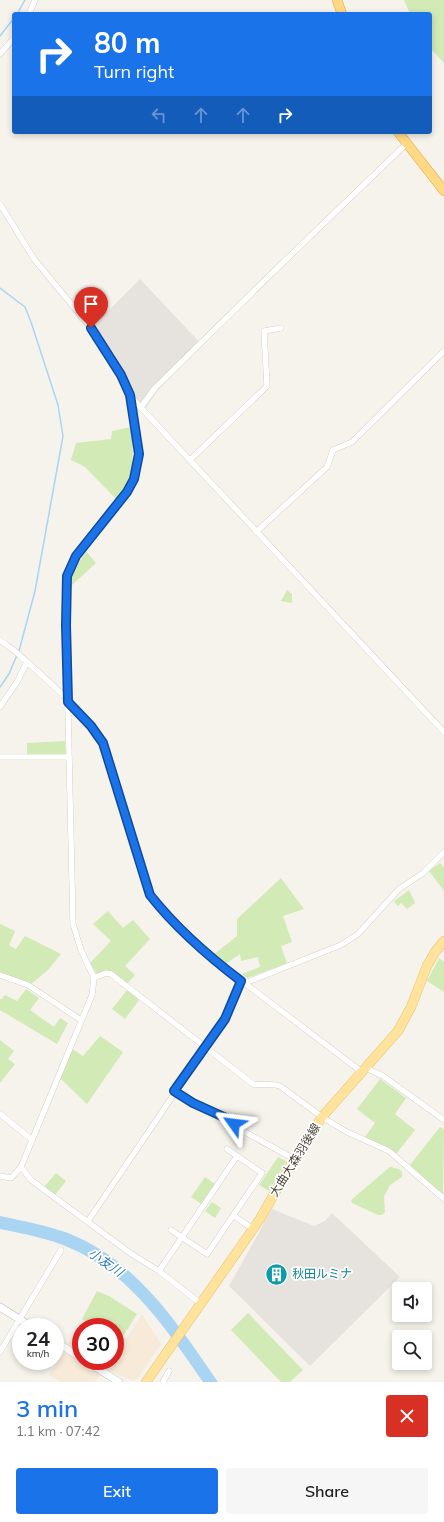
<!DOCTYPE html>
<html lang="en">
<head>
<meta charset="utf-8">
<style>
	body { margin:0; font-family:Mulish,"Noto Sans JP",sans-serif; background:#f6f6f6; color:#202124; height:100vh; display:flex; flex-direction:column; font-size:15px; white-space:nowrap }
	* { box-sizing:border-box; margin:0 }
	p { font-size:13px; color:#757577 }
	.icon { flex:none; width:22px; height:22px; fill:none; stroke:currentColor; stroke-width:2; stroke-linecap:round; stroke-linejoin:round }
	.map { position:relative; height:1382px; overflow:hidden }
	.sheet { display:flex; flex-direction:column; background:#fff; flex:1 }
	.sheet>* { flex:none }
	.hud { position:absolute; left:12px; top:12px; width:420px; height:122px; border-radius:4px; box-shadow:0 2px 6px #0003; background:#1a73e8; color:#fff; overflow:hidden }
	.buttons { position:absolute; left:392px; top:1282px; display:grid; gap:8px }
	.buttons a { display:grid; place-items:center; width:40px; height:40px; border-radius:4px; background:#fff; box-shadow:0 2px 6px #0003; font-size:20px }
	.speed { position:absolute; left:12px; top:1318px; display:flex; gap:8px; font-size:20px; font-weight:700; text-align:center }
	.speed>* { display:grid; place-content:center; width:52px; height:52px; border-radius:50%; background:#fff; box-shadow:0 2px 6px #0003; line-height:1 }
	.speed small { font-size:10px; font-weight:400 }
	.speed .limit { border:6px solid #d22; background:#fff; color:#111 }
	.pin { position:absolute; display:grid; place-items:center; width:34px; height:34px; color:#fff; margin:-41px -17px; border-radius:50% 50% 50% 0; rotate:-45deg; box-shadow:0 0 4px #0007 }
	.pin .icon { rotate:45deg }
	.me { position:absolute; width:44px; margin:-22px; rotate:301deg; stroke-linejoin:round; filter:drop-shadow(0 0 3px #0008) }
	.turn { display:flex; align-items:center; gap:14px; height:84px; padding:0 16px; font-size:18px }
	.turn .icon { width:52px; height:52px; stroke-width:2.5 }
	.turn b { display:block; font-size:28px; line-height:34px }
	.lanes { display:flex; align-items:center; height:38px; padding:0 16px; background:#0003; justify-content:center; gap:20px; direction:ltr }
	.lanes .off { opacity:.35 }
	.round { display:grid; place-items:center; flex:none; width:42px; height:42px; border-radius:4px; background:#f6f6f6 }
	.head { display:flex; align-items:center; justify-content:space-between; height:68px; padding:0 16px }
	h1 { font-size:24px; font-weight:600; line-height:30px; color:#1a73e8 }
	.action { display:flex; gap:8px; margin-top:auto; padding:8px 16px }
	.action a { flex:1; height:46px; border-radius:4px; background:#1a73e8; color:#fff; font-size:16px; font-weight:600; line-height:46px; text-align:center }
	.action a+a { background:#f6f6f6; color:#202124 }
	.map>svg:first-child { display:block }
	.commercial { fill:#f7ead8 }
	.industrial { fill:#e6e2dd }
	.green { fill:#d2eab5 }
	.water { fill:#a9d4f2 }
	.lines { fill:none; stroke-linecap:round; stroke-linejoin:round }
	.stream { stroke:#a9d4f2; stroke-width:1.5 }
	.minor-casing { stroke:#c2bbae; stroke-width:6 }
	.tertiary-casing { stroke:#c2bbae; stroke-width:8 }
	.primary-casing { stroke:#e6c16a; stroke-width:10 }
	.trunk-casing { stroke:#e0a43c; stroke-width:10 }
	.minor { stroke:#fff; stroke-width:5.5 }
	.tertiary { stroke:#fff; stroke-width:7 }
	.primary { stroke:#ffe39c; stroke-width:9 }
	.trunk { stroke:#ffd985; stroke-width:9 }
	.route-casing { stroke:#114b97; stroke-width:10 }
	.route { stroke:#1a73e8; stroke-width:7 }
	.labels { text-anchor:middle; stroke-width:3.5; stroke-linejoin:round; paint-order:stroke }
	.street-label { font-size:12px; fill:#4b4439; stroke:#fff }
	.culture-label { font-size:12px; fill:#0d838f; stroke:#fff; text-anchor:start }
	.water-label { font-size:13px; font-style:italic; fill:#2e7ab2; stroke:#fff }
</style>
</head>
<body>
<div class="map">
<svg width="444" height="1382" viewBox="0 0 444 1382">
	<rect width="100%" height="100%" fill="#f6f3ec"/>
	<g class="commercial">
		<polygon points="142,1314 161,1344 138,1378 133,1381 107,1369 112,1361 115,1361 115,1357"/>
		<polygon points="82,1321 92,1327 81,1327 81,1352 68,1344"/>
		<polygon points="64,1352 100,1375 95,1382 61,1382 49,1375"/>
	</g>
	<g class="industrial">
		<polygon points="140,279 202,345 158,390 146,408 138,412 126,379 93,326"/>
		<polygon points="272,1209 314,1226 325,1221 332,1213 400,1277 310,1366 229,1286"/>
	</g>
	<g class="green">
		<polygon points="404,0 444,0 444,63 430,48 430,14 410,14"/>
		<path d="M 131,427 C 134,460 135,472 118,501 L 85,467 L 71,460 L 76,443 L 111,439 L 112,431 Z"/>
		<polygon points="86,551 96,563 71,586 71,575"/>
		<polygon points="287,590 292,594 292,603 281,601"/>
		<polygon points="65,741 66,754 27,756 27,743"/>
		<polygon points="440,863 444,867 444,891 429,871"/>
		<polygon points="281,878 304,909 283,916 292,942 281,946 287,963 247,978 242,974 260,967 258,957 241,961 240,954 225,964 213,955 237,936 237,919"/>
		<polygon points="409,890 415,903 407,909 401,903 398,906 394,901"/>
		<path d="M 108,911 L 123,928 L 133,920 L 150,939 L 125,966 L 135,975 L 127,984 C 115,974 113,969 97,974 L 90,963 L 111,941 L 93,924 Z"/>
		<polygon points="0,924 15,931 9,945 16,949 25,936 61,954 48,970 31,984 0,972"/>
		<polygon points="439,958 444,962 444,992 427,981"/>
		<polygon points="26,989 39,998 30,1010 54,1027 60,1018 68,1023 57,1044 0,1010 0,999 2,999 5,995 17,1001"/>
		<polygon points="127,990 139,1000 125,1019 112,1009"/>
		<polygon points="100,1036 123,1052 87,1104 59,1077 72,1049 83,1056"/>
		<polygon points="0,1040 14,1051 8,1059 15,1064 0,1083"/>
		<polygon points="380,1079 406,1098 395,1114 415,1130 396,1154 391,1149 365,1137 375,1123 357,1109"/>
		<polygon points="440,1127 444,1130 443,1195 410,1165"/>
		<polygon points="278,1157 286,1161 269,1191 259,1185"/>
		<polygon points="390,1167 399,1169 402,1172 402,1177 390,1185 384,1196 385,1212 382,1215 378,1215 352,1203 351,1200"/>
		<polygon points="56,1173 66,1181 55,1195 44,1187"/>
		<polygon points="205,1177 215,1184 201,1204 191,1197"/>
		<polygon points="212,1202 221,1208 215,1218 205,1211"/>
		<polygon points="97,1291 109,1296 137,1314 120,1341 115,1338 115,1327 96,1327 82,1319"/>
		<polygon points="248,1313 303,1370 290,1382 281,1382 231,1330"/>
	</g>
	<path class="water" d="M 0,1216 C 23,1221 46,1225 68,1233 C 137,1260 178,1324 218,1382 L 203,1382 C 167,1330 130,1274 70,1248 C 48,1238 24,1234 0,1229 Z"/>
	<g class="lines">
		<g class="stream">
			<polyline points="17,14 25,0"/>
			<polyline points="0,36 14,18"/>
			<polyline points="0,288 25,307 31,322 58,405 63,436 35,591 19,651"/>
			<polyline points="0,687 9,674 17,655"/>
		</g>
		<defs>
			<g id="minor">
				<polyline points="29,14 35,0"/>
				<polyline points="0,54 14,38"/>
				<polyline points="0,204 34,259 91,328 108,353 121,375 130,395 135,424 139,454 135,479 121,502 83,547 71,566 67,576 66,625 73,924 81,950 94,978 92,995 21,1167 11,1178 0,1176"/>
				<polyline points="130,396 444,732"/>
				<polyline points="141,407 155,388 267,278 406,144"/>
				<polyline points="191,459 267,386 264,331 281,328"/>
				<polyline points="256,532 327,467 333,450 352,442 444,351"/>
				<path d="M 0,640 C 5,645 12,648 17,653 C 43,676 87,714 103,743 L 145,883 L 150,895 L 161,910 L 210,957 L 362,1072"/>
				<polyline points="0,707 17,682 27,662"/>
				<polyline points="0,757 69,757"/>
				<polyline points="0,975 28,985 81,1020"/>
				<path d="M 94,978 L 106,973 L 111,974 L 253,1084 C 262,1086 271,1083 280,1086 L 322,1117 L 347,1132 L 389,1151 L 444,1199"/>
				<polyline points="245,983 341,945 358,934 399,889 423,873 444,852"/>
				<polyline points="366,1068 383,1076 444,1120"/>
				<polyline points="174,1091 193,1103 227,1118 245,1132 294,1159"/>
				<polyline points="0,1114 31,1139"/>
				<polyline points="227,1149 237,1156"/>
				<polyline points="21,1167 31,1180 130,1253 159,1271 200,1303"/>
				<polyline points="234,1216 253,1229"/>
				<polyline points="88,1221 225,1019 241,981"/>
				<polyline points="159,1271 237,1156 262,1173 207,1254 171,1230"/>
				<polyline points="0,1352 61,1250"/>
				<polyline points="163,1382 169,1371"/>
			</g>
			<g id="tertiary">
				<polyline points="0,1307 32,1327"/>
				<polyline points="55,1341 81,1358"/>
				<polyline points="86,1361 119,1382"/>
			</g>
			<polyline id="primary" points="146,1382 260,1219 294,1159 322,1117 398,1031 411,1007 427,966 435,952 444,941"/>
			<g id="trunk">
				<polyline points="337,0 342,14"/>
				<polyline points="398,132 444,191"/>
			</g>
		</defs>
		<use href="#minor" class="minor-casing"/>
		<use href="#tertiary" class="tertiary-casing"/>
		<use href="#primary" class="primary-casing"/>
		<use href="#trunk" class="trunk-casing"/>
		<use href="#minor" class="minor"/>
		<use href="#tertiary" class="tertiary"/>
		<use href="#primary" class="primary"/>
		<use href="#trunk" class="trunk"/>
	</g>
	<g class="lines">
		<defs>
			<path id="route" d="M 91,328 L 121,375 L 130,395 L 139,454 L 134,479 L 127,492 L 76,556 L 67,576 L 66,625 L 68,702 L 91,726 L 103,743 L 150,895 C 176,928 208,956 241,981 L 225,1019 L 174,1091 L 193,1103 L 226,1118 L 234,1124"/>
		</defs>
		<use href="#route" class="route-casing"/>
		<use href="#route" class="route"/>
	</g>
	<defs>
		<symbol id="building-disc" viewBox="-11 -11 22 22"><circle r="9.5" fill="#0f9aa8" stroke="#fff"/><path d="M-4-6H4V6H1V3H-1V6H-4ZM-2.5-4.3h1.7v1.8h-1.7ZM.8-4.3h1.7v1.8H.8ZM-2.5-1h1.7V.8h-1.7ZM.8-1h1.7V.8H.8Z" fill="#fff"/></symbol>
	</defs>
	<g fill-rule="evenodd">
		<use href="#building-disc" x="264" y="1262" width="25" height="25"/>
	</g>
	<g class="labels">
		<g class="street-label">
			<text transform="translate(295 1160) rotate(-58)" y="4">大曲大森羽後線</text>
		</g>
		<g class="culture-label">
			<text x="292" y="1278">秋田ルミナ</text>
		</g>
		<g class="water-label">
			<text transform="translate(106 1262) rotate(35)" y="5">小友川</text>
		</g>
	</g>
</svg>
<div class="buttons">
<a><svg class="icon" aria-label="sound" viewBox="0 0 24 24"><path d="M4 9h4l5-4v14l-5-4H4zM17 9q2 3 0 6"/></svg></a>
<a><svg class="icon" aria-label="search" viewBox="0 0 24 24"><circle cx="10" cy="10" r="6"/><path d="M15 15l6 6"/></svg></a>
</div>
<div class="speed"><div>24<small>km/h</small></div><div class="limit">30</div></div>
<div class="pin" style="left:91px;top:328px;background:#d93025"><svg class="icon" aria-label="arrive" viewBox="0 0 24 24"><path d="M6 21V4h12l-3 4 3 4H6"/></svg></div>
<svg class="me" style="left:234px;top:1124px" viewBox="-20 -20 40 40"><path d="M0-17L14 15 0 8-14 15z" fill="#1a73e8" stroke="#fff" stroke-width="4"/></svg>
<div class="hud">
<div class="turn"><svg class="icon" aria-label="right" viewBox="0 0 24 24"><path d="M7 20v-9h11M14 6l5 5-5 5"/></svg><div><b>80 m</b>Turn right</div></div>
<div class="lanes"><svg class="icon off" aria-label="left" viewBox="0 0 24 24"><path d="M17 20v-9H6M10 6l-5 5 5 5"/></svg><svg class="icon off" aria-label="ahead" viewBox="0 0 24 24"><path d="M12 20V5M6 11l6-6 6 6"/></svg><svg class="icon off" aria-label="ahead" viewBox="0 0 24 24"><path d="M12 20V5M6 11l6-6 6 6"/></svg><svg class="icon" aria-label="right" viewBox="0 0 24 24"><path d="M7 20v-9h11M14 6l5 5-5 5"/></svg></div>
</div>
</div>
<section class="sheet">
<div class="head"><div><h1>3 min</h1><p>1.1 km · 07:42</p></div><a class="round" style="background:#d93025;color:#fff"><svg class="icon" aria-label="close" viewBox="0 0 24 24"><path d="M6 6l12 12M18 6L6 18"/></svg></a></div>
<div class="action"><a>Exit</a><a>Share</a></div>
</section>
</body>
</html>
